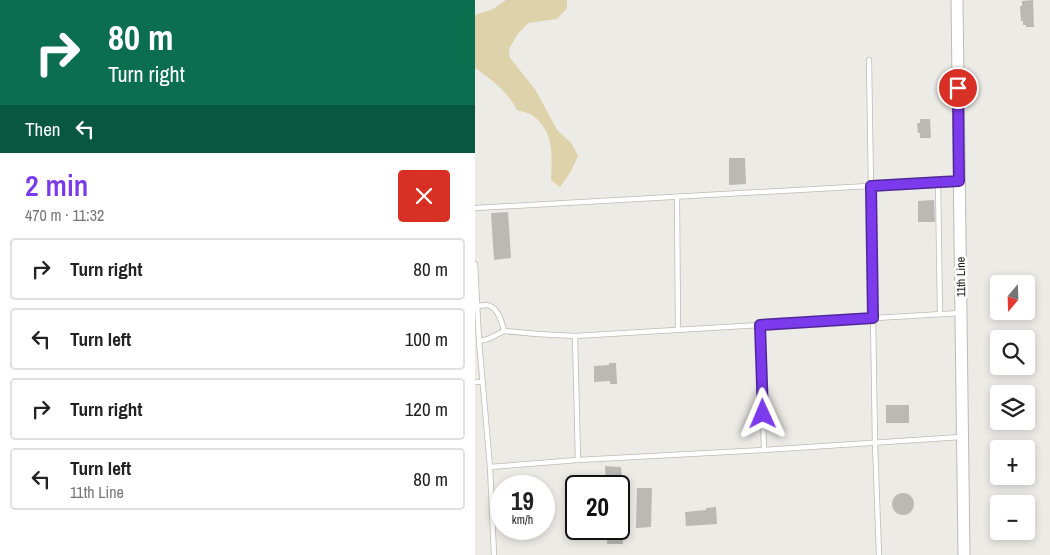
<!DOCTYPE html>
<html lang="en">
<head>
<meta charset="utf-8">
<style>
	body { margin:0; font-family:"Archivo Narrow",sans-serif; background:#f2f2f2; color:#222; height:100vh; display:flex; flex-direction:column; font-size:19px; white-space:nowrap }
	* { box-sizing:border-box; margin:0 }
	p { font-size:16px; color:#767676 }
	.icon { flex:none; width:28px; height:28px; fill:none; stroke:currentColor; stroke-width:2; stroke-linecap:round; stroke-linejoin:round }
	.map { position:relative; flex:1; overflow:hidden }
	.details { display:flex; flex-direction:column; background:#fff; width:475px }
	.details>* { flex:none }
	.top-card { background:#0b6e4f; color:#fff; overflow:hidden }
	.needle { width:32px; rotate:199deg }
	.fabs { position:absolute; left:515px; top:275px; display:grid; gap:10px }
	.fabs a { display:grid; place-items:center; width:45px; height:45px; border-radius:5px; background:#fff; box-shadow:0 2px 8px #0003; font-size:25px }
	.speed { position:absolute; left:15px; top:475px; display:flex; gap:10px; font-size:25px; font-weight:700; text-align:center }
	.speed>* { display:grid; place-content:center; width:65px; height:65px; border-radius:50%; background:#fff; box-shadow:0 2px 8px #0003; line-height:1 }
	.speed small { font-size:12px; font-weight:400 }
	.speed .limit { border:2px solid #111; border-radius:8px; background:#fff; color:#111 }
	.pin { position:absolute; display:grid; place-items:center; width:42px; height:42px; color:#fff; margin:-21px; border:2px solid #fff; border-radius:50%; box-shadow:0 1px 5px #0007 }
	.me { position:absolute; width:55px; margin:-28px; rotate:359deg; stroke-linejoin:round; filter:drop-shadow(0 0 4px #0008) }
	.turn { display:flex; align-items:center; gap:18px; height:105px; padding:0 25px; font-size:22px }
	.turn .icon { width:65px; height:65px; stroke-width:2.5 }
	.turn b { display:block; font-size:35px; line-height:42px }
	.then { display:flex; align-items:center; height:48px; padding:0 25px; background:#0003; gap:10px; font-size:19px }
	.round { display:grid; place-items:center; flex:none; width:52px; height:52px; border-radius:5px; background:#f2f2f2 }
	.headline { display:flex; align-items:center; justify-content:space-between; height:85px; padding:0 25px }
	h1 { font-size:30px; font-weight:600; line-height:38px; color:#7c3aed }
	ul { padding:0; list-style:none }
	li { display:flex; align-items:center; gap:15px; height:62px; margin:0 10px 8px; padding:0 15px; border:2px solid #e0e0e0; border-radius:5px }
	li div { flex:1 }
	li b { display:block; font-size:19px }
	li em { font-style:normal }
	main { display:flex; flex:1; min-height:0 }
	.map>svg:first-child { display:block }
	.green { fill:#ddd2a9 }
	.building { fill:#bab9b4 }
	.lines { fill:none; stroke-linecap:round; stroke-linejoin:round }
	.lane-casing { stroke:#bcbbb6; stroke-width:6 }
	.secondary-casing { stroke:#bcbbb6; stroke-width:13 }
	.lane { stroke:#fff; stroke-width:4.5 }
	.secondary { stroke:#fff; stroke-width:11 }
	.route-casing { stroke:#51269a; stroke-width:12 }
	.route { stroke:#7c3aed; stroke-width:9 }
	.labels { text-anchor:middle; stroke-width:5; stroke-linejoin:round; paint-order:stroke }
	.street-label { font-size:12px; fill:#151413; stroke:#fff }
</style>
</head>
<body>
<main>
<section class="details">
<div class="top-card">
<div class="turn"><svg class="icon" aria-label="right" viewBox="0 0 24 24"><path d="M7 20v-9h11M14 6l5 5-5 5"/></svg><div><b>80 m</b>Turn right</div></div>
<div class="then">Then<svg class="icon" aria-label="left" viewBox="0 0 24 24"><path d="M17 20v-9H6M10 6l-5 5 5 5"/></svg></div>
</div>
<div class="headline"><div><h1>2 min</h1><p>470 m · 11:32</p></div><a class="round" style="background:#d93025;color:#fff"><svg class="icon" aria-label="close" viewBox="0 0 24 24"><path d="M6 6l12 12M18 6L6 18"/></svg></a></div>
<ul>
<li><svg class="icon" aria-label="right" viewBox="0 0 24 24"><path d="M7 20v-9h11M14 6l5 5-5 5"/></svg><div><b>Turn right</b></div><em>80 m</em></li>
<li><svg class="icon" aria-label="left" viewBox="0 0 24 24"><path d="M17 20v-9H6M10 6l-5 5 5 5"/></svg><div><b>Turn left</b></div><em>100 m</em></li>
<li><svg class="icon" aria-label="right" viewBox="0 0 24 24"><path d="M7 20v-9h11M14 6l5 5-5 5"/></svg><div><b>Turn right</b></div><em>120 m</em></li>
<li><svg class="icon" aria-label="left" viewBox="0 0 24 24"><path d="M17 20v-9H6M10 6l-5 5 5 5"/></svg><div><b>Turn left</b><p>11th Line</p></div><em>80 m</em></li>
</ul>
</section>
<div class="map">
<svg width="575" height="555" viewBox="0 0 575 555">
	<rect width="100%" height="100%" fill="#ecebe6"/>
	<path class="green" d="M 31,0 L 92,0 L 92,8 L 82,19 L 53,23 L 42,35 L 34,49 L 35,58 L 60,89 L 82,130 L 97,144 L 103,156 L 95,173 L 85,187 L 76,180 C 77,156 80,132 57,115 C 53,113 47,111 42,110 C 32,91 17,80 0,68 L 0,15 L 18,9 Z"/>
	<g class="building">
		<polygon points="558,0 559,27 551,27 551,25 548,25 548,21 546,21 545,6 547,6 547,1"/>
		<polygon points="445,119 455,119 456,138 445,138 445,133 443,133 442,123 445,123"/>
		<polygon points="254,158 270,158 271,184 254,185"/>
		<polygon points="459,200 460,222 443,222 443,201"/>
		<polygon points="33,212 36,258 19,260 16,213"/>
		<polygon points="134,363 141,363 142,384 135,384 135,381 119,382 119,366 134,365"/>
		<rect x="411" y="405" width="23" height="18"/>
		<polygon points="130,466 146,467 147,484 131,485"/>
		<polygon points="162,488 177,488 176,527 161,528"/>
		<circle cx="428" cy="504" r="11"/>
		<polygon points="241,507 242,524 211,526 210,512 231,510 231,508"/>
		<rect x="132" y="529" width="16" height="15"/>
	</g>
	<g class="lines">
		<defs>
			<g id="lane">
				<polyline points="394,60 400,443 404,555"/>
				<polyline points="463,182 465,314"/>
				<polyline points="202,197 203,330"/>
				<polyline points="0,208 483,181"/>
				<polyline points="0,264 4,341 15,467 19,555"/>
				<path d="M 2,306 C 5,306 8,305 11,305 C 23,306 27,322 29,331 L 62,334 L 100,336 L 485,313"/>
				<polyline points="285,325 289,450"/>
				<polyline points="100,336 103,460"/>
				<polyline points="4,341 13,339 29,331"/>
				<polyline points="0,382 8,382"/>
				<polyline points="15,467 103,460 289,450 486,437"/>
			</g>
			<polyline id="secondary" points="482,0 489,555"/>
		</defs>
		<use href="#lane" class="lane-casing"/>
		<use href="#secondary" class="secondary-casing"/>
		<use href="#lane" class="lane"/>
		<use href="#secondary" class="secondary"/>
	</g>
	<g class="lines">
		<defs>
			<polyline id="route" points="288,414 285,325 398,318 396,186 484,181 483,88"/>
		</defs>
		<use href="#route" class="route-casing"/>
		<use href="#route" class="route"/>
	</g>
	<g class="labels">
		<g class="street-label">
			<text transform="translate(486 277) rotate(-91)" y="4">11th Line</text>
		</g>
	</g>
</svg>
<div class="fabs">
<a><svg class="needle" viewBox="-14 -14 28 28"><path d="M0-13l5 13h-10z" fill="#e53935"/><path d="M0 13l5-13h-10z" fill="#767676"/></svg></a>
<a><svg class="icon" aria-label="search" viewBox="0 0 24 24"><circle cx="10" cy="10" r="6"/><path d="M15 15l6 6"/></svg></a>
<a><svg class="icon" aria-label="layers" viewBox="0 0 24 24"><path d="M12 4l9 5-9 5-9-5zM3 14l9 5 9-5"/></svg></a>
<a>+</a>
<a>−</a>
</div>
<div class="speed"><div>19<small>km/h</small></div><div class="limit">20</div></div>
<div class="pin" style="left:483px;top:88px;background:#d93025"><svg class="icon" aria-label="arrive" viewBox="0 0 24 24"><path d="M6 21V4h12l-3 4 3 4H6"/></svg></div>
<svg class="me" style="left:288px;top:414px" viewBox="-20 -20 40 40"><path d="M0-17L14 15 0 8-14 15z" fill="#7c3aed" stroke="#fff" stroke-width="4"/></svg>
</div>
</main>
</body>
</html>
